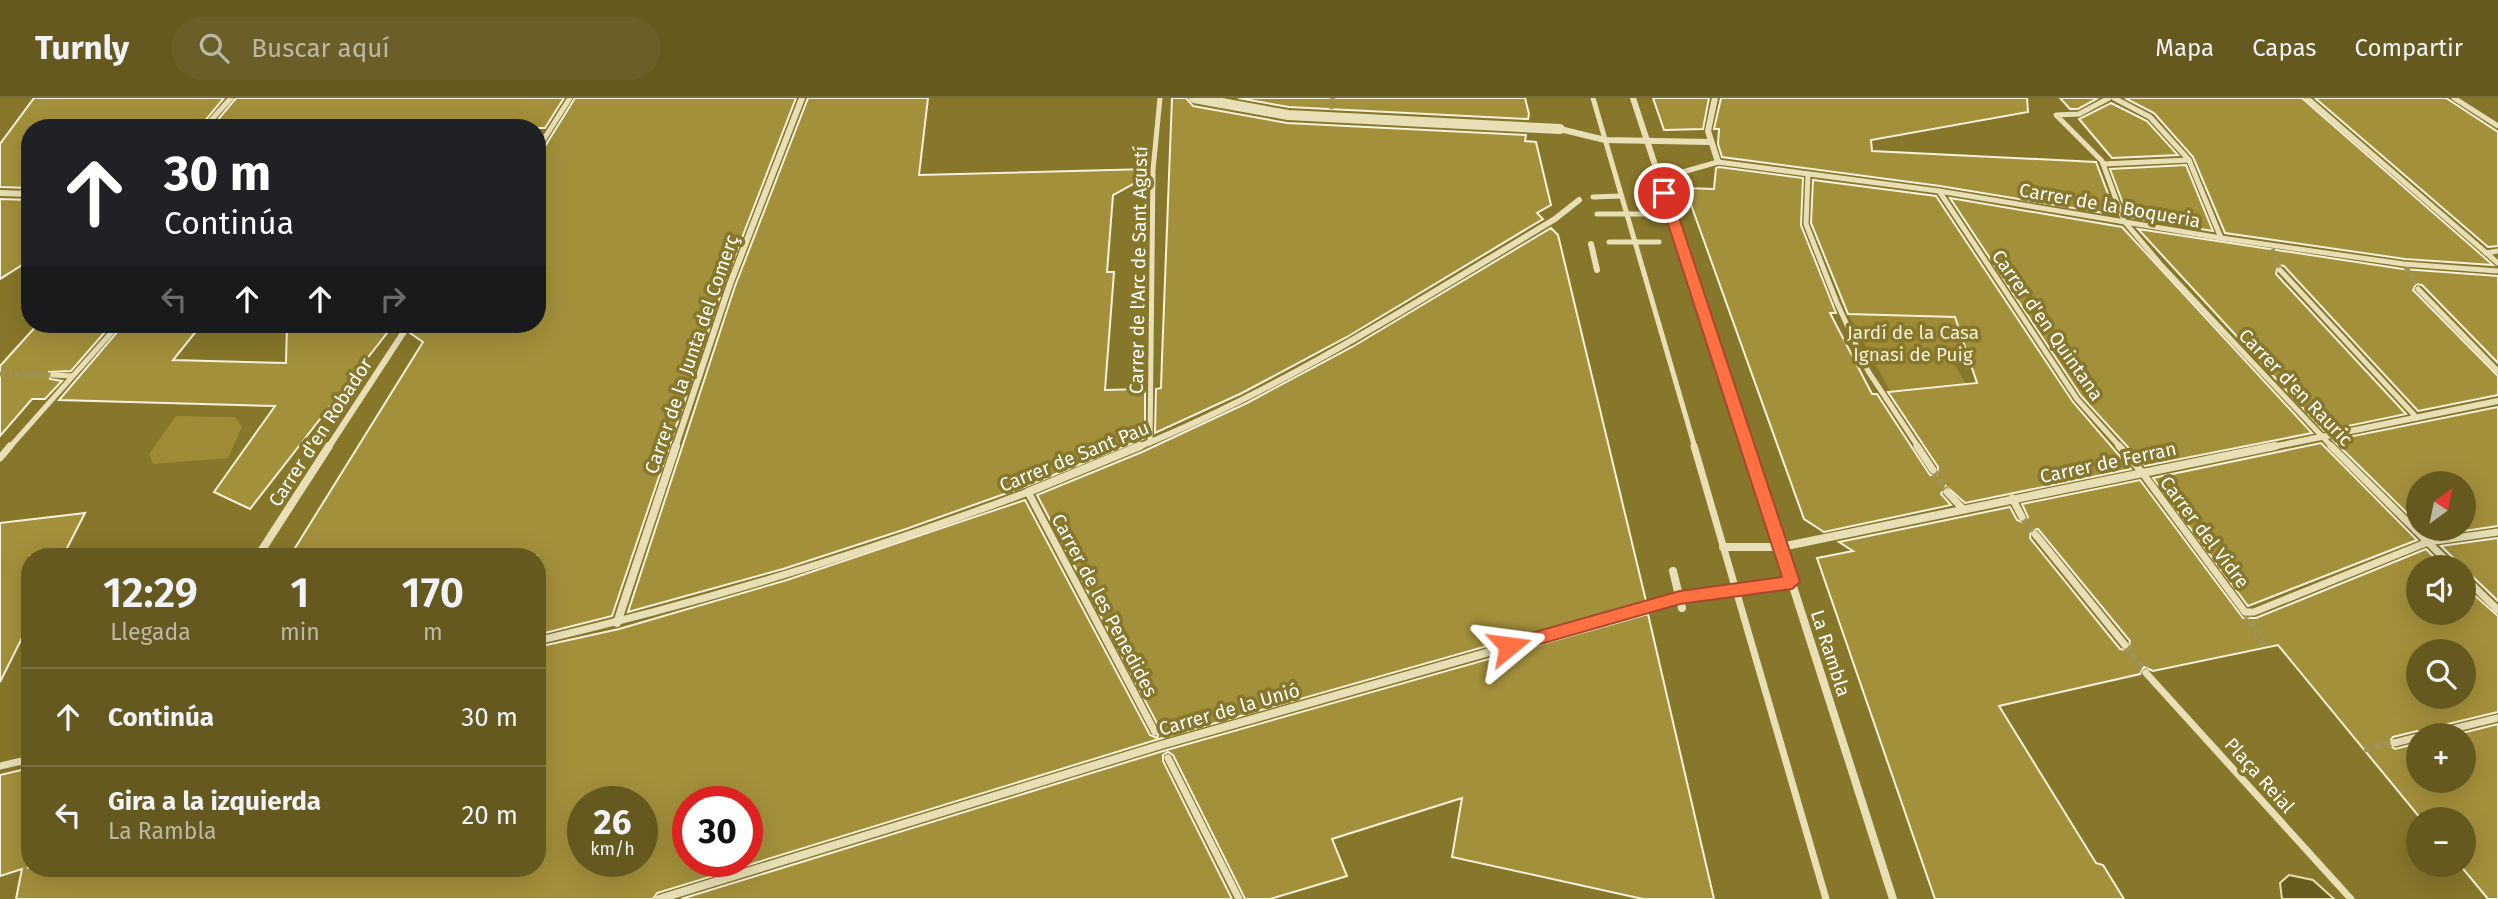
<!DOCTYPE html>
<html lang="es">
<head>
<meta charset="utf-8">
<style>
	body { margin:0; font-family:"Fira Sans",sans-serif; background:#6b5f29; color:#f1f3f6; height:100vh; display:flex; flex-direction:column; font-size:26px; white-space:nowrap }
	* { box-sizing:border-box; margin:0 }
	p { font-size:23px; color:#bcb8a5 }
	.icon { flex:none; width:38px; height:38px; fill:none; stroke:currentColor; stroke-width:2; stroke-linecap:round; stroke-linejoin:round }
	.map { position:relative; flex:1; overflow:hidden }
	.drawer { position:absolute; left:21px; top:450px; width:525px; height:329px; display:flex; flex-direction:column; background:#655920; border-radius:28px; box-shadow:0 7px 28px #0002 }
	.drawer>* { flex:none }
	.hud { position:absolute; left:21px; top:21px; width:525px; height:214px; border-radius:28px; box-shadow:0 7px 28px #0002; background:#202124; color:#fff; overflow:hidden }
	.needle { width:46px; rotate:33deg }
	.buttons { position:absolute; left:2406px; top:373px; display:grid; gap:14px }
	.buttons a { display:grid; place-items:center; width:70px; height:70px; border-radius:50%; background:#655920; box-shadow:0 7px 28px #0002; font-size:35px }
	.speed { position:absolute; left:567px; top:688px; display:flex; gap:14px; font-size:35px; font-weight:700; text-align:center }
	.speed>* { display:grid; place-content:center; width:91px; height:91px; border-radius:50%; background:#655920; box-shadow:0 7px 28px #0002; line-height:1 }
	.speed small { font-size:18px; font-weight:400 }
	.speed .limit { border:10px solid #d22; background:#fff; color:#111 }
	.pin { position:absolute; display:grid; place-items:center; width:60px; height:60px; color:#fff; margin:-30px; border:4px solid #fff; border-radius:50%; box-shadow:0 2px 7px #0007 }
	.me { position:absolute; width:77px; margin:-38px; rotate:74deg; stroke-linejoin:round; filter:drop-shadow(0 0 5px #0008) }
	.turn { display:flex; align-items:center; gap:24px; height:147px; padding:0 28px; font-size:32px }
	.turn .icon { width:91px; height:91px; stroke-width:2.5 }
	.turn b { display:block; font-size:49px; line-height:60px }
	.lanes { display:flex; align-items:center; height:66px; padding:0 28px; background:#0003; justify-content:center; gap:35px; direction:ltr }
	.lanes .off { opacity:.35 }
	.eta { display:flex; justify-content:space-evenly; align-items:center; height:119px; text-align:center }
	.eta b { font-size:42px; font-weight:600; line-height:49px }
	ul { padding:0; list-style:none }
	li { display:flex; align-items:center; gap:21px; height:98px; padding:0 28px; border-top:2px solid #796f3e }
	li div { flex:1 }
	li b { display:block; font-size:26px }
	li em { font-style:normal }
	header { display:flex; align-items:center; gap:42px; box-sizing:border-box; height:98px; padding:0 35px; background:#655920; border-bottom:2px solid #796f3e }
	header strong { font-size:33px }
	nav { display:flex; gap:38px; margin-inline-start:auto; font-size:24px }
	.search { width:490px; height:63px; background:#6b5f29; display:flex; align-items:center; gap:18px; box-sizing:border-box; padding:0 24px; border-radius:38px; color:#bcb8a5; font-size:26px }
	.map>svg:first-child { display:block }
	.green { fill:#9e8b35 }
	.water { fill:#685c1e; stroke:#e8dcab; stroke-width:2 }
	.building { fill:#a3903b; stroke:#f6f1da; stroke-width:2; fill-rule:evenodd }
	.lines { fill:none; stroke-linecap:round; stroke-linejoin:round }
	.pedestrian-tunnel-far1 { stroke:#9f9255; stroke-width:5; stroke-dasharray:5 2.5; stroke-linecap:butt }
	.pedestrian-tunnel { stroke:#9f9255; stroke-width:7; stroke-dasharray:7 3.5; stroke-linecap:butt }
	.pedestrian-far1 { stroke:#e8dfb7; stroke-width:5 }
	.pedestrian { stroke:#e8dfb7; stroke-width:7 }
	.minor-far1 { stroke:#e8dfb7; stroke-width:6 }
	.minor { stroke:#e8dfb7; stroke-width:8 }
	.tertiary { stroke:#e8dfb7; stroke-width:10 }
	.route { fill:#ff7043; stroke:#a6492c; stroke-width:2 }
	.labels { text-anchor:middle; stroke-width:7; stroke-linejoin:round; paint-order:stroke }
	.street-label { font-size:19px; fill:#fff; stroke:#87772a }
	.park-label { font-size:19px; fill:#f6f1da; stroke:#87772a }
</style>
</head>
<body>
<header>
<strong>Turnly</strong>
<div class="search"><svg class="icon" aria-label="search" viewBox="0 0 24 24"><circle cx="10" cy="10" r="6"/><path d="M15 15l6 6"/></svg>Buscar aquí</div>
<nav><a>Mapa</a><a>Capas</a><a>Compartir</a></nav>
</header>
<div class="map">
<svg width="2498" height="801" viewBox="0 0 2498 801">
	<rect width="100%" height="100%" fill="#87772a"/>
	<g class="green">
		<polygon points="1919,152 1982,256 1953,264 1966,286 1890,293 1841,203 1899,203"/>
		<polygon points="176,318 235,319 242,329 228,360 153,366 149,356"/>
	</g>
	<polygon class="water" points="2289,777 2313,782 2334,801 2282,801 2280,785"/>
	<g class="building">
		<polygon points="34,0 224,0 199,30 30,30 30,90 0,89 0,46"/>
		<polygon points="236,0 564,0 545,30 211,30"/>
		<polygon points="575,0 796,0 725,184 612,518 537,537 537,458 290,458 423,244 410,235 415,226 537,226 537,61"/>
		<polygon points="808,0 928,0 919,77 1148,71 1148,78 1113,97 1107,174 1114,174 1105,292 1145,291 1145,340 1024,389 906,431 783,471 628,514 735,188"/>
		<polygon points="1172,0 1186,0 1193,8 1287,25 1526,37 1525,43 1536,44 1551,107 1537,115 1543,121 1347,239 1242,295 1155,335 1156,291 1161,290 1162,260"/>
		<polygon points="1238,0 1525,0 1529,16 1528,21 1289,9"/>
		<polygon points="1653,0 1709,0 1703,31 1664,32"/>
		<polygon points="1721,0 2027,0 2028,14 1871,42 1872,53 2096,64 2116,117 1940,88 1722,59 1718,46 1719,31 1714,31"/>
		<polygon points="2060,0 2098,0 2078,11 2070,11"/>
		<polygon points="2125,0 2302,0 2493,167 2405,161 2225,135 2193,59 2154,15"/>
		<polygon points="2315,0 2446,0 2498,34 2498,148 2488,149"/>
		<polygon points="2111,5 2147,23 2178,57 2112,60 2079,21"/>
		<polygon points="2186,67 2213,133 2128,119 2110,71"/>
		<polygon points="1719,69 1803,80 1801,127 1836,215 1830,215 1872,296 1877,296 1930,377 1937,377 1938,369 1888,294 1977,285 1955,219 1848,216 1811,125 1813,82 1936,98 2073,304 2131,371 1965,405 1946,388 1941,396 1951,407 1824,434 1804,421 1685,90 1714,91 1716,70"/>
		<polygon points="1950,100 2122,129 2312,335 2145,368 2081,298"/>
		<polygon points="0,101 30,102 30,162 0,181"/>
		<path d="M 1551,130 L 1558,137 L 1646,503 L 1159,641 L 657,795 L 653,801 L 16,801 L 22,771 L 0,778 L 0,677 L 30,670 L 30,769 L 27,770 L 537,770 L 537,549 L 619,531 L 787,482 L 1025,402 L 1150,637 L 1157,640 L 1160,631 L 1037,397 L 1142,354 L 1247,305 L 1352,249 ZM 583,704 L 642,704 L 642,763 L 583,763 ZM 688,704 L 747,704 L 747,763 L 688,763 Z"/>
		<polygon points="2138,131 2403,171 2498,178 2498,265 2422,187 2416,186 2413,192 2498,278 2498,297 2418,313 2284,168 2278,167 2276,176 2406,316 2324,333"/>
		<polygon points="38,226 112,226 71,273 49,274 50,281 62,283 45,301 32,301 0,338 0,268"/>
		<polygon points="124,226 202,226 173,262 286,265 287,226 394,226 250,411 214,394 275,308 59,302"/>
		<polygon points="2498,309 2498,428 2430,438 2423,430 2464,430 2464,385 2418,385 2418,426 2333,342"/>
		<polygon points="2321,345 2417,442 2248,508 2153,380"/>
		<path d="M 2140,382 L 2243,520 L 2256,520 L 2426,451 L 2444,469 L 2418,469 L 2418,514 L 2464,514 L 2464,488 L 2498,518 L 2498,614 L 2427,631 L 2422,635 L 2417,633 L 2393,639 L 2388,646 L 2395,651 L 2418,645 L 2418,682 L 2464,682 L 2464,637 L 2454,637 L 2498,626 L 2498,801 L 2488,801 L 2459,766 L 2464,766 L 2464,721 L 2421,721 L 2278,547 L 2153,573 L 2144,569 L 2140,576 L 1999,608 L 2096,765 L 2103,767 L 2124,801 L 1935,801 L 1817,460 L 1853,453 L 1839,444 L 2010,409 L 2017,422 L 2024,425 L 2028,419 L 2022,406 ZM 2038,431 L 2130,543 L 2128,552 L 2120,551 L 2030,440 L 2031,432 ZM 2418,553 L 2464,553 L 2464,598 L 2418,598 Z"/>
		<polygon points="85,415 63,458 30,458 30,524 0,584 0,425"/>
		<polygon points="2498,440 2498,503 2441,448"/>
		<polygon points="1648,516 1714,801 1643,801 1452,759 1462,700 1332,741 1347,778 1270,801 1245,801 1173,657 1168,654 1163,657 1163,663 1232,801 681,801 1163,653"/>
	</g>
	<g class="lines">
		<g class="pedestrian-tunnel-far1">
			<polyline points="1331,11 1333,0"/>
			<polyline points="2272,151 2280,172"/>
			<polyline points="2406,169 2418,191"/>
			<polyline points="0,276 53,277"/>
		</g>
		<g class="pedestrian-tunnel">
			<polyline points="1933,372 1947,394"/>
			<polyline points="2022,419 2035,436"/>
			<polyline points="2245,514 2266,550"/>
			<polyline points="2125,547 2146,575"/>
			<polyline points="2364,651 2394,645"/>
		</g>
		<g class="pedestrian-far1">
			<polyline points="1593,0 1695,350"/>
			<polyline points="2109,0 2079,16 2056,17 2102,63 2124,123 2162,168 2333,350"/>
			<polyline points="2114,0 2150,19 2189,62 2221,140"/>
			<polyline points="2307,0 2498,165"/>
			<polyline points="2454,0 2498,28"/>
			<polyline points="204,30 231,0"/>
			<polyline points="537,52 570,0"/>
			<polyline points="2103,66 2189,62"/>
			<polyline points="1679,75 1718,64 1939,93 2221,140 2404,166 2498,173"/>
			<polyline points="1808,76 1806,126 1837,205 1868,273 1919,350"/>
			<polyline points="1939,93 2077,301 2121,350"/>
			<polyline points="1593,99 1621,98"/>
			<polyline points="1597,116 1650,116"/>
			<polyline points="1609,144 1659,144"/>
			<polyline points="2486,155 2498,153"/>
			<polyline points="2280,172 2417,320"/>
			<polyline points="2418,191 2498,273"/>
			<polyline points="53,277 72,278"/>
			<polyline points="1150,345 1153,72 1160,0"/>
			<polyline points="9,350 119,226"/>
		</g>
		<g class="pedestrian">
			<polyline points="1694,348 1826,801"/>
			<polyline points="1917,348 1933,372"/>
			<polyline points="2119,348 2141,373 2245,514 2254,514 2428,444 2498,434"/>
			<polyline points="2331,348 2453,469"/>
			<polyline points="0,360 10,348"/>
			<polyline points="1947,394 1962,410"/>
			<polyline points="2012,400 2022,419"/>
			<polyline points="2035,436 2125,547"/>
			<polyline points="2464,479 2498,512"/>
			<path d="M 537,543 C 703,504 869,454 1028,394 L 1155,634"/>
			<polyline points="2146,575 2351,801"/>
			<polyline points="2428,637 2498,620"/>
			<polyline points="2394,645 2418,639"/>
			<polyline points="1168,660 1239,801"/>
			<polyline points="0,668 30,661"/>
		</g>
		<g class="minor-far1">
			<polyline points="1633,0 1748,350"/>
			<polyline points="1715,0 1708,33 1718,64"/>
			<polyline points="1560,31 1605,42 1710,44"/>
			<polyline points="0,95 30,96"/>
			<polyline points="1591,146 1597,172"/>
			<polyline points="328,350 409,226"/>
			<polyline points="675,350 730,186 802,0"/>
			<path d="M 1136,350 C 1284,290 1418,203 1555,121 L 1579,102"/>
			<polyline points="2267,350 2498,303"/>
		</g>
		<g class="minor">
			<polyline points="1748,348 1893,801"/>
			<polyline points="1028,394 1140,348"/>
			<polyline points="1723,449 1781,449 2275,348"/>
			<polyline points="258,458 329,348"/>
			<polyline points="1673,473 1682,510"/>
			<polyline points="617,525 676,348"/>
			<polyline points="659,801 1161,647 1680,500 1792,484"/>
		</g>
		<polyline class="tertiary" points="1194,0 1288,17 1560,31"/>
	</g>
	<polygon class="route" points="1660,92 1671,95 1800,484 1792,491 1680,506 1509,555 1503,553 1500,548 1503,543 1680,493 1782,479 1658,95"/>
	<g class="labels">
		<g class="street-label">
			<text transform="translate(2110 107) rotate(10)" y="7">Carrer de la Boqueria</text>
			<text transform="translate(1138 172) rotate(-89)" y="7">Carrer de l'Arc de Sant Agustí</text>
			<text transform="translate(2048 227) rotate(55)" y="7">Carrer d'en Quintana</text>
			<text transform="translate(691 256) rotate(-71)" y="7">Carrer de la Junta del Comerç</text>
			<text transform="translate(2296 289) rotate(46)" y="7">Carrer d'en Rauric</text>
			<text transform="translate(320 334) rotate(-57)" y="7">Carrer d'en Robador</text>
			<text transform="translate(1074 358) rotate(-22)" y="7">Carrer de Sant Pau</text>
			<text transform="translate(2108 364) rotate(-12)" y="7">Carrer de Ferran</text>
			<text transform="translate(2205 434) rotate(53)" y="7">Carrer del Vidre</text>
			<text transform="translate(1105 507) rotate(62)" y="7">Carrer de les Penedides</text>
			<text transform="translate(1831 555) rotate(72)" y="7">La Rambla</text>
			<text transform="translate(1229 611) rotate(-16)" y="7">Carrer de la Unió</text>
			<text transform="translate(2260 677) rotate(48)" y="7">Plaça Reial</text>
		</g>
		<g class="park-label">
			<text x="1913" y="241">Jardí de la Casa<tspan x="1913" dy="22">Ignasi de Puig</tspan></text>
		</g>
	</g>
</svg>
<div class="buttons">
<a><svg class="needle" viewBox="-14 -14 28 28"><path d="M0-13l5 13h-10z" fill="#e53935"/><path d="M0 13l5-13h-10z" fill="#bcb8a5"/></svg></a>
<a><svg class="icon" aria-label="sound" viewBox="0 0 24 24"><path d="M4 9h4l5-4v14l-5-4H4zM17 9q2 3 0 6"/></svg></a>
<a><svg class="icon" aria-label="search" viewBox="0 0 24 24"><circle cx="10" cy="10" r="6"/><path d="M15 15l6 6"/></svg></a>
<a>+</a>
<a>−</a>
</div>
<div class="speed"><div>26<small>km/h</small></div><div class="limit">30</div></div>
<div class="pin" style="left:1664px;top:95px;background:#d93025"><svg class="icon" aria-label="arrive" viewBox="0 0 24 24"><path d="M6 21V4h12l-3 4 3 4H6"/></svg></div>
<svg class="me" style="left:1509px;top:548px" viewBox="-20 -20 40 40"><path d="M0-17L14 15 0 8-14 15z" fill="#ff7043" stroke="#fff" stroke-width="4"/></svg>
<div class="hud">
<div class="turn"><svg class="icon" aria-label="ahead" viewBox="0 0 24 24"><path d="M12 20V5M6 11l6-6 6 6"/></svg><div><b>30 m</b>Continúa</div></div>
<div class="lanes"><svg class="icon off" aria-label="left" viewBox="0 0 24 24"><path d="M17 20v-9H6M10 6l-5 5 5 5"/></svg><svg class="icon" aria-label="ahead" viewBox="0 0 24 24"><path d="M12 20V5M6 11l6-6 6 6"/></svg><svg class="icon" aria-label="ahead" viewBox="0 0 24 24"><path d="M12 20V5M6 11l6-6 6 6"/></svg><svg class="icon off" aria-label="right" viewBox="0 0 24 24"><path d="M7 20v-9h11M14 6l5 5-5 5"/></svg></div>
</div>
<section class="drawer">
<div class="eta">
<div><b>12:29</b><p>Llegada</p></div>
<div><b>1</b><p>min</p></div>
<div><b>170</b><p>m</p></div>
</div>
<ul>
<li><svg class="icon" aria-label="ahead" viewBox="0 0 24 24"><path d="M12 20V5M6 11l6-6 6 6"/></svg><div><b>Continúa</b></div><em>30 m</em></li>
<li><svg class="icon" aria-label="left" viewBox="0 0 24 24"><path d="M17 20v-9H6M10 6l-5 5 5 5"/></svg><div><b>Gira a la izquierda</b><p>La Rambla</p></div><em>20 m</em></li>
</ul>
</section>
</div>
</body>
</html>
